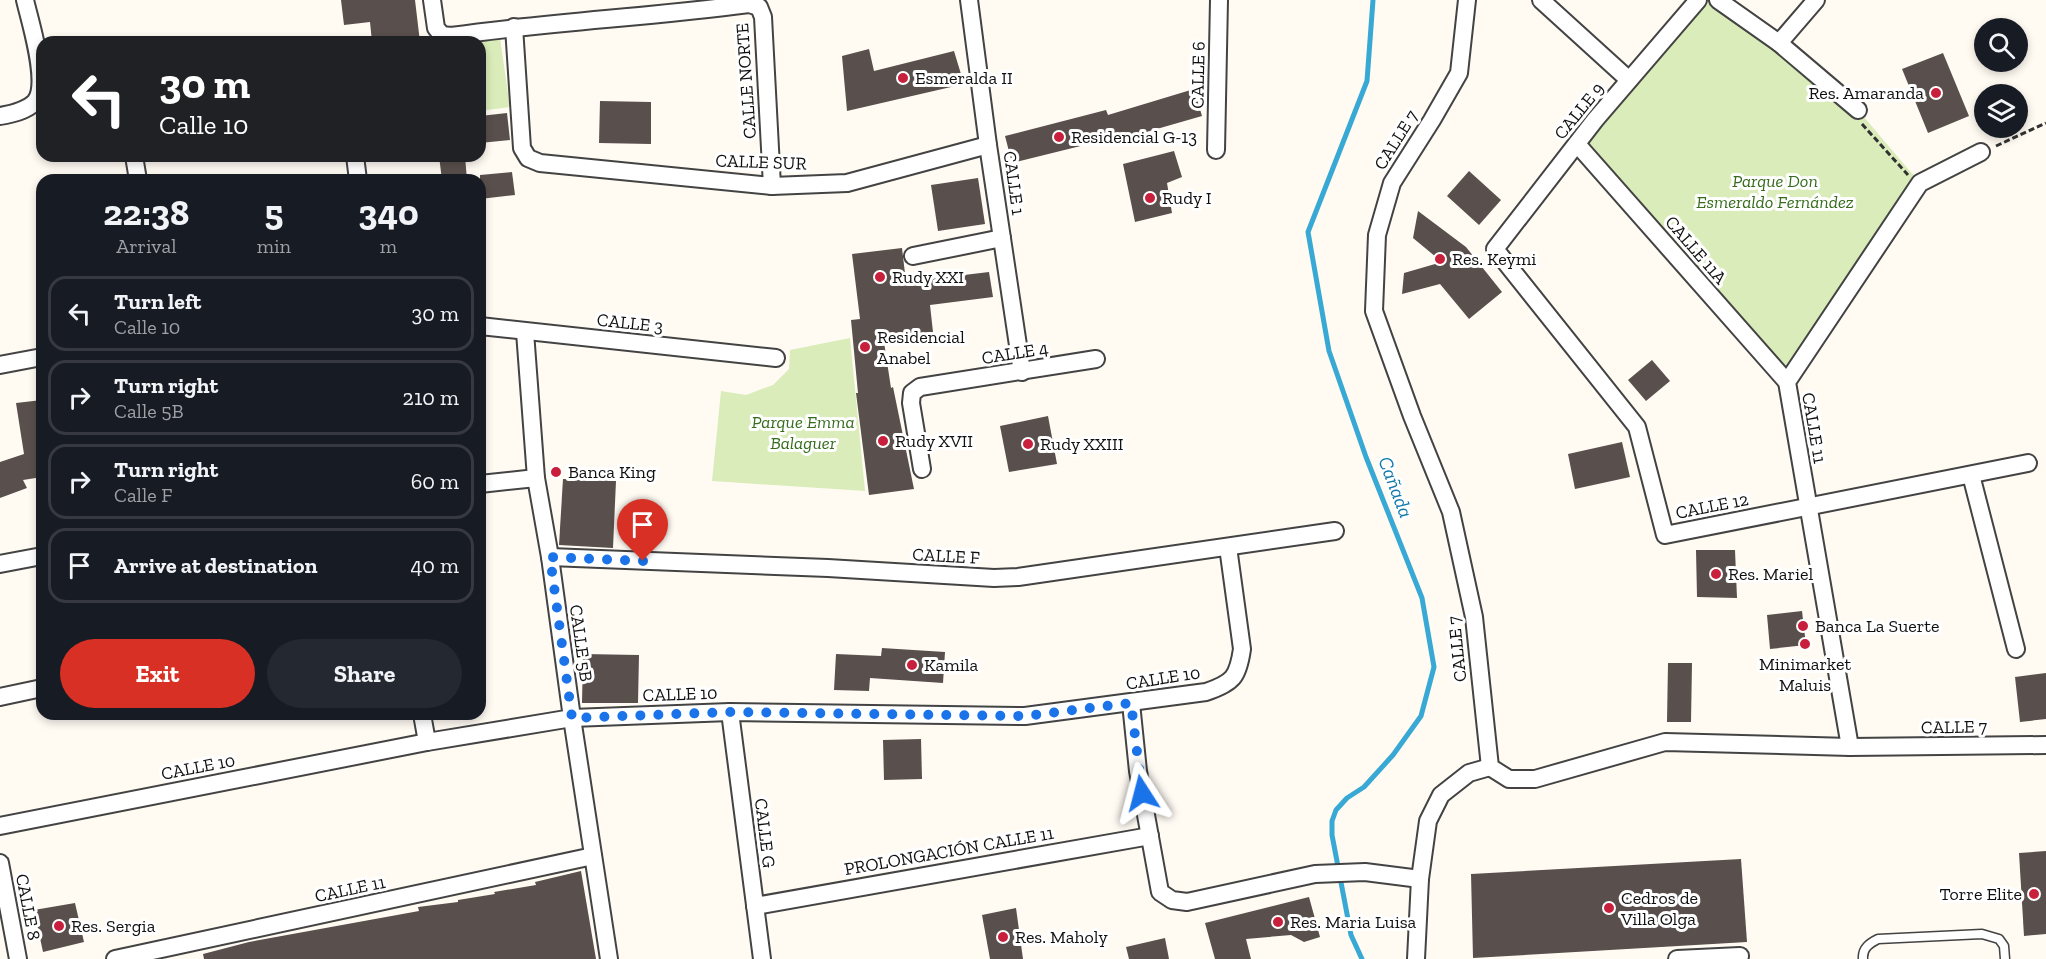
<!DOCTYPE html>
<html lang="en">
<head>
<meta charset="utf-8">
<style>
	body { margin:0; font-family:"Zilla Slab",serif; background:#242831; color:#f1f3f6; height:100vh; display:flex; flex-direction:column; font-size:22px; white-space:nowrap }
	* { box-sizing:border-box; margin:0 }
	p { font-size:20px; color:#9ea1a6 }
	.icon { flex:none; width:33px; height:33px; fill:none; stroke:currentColor; stroke-width:2; stroke-linecap:round; stroke-linejoin:round }
	.map { position:relative; flex:1; overflow:hidden }
	.details { position:absolute; left:36px; top:174px; width:450px; height:546px; display:flex; flex-direction:column; background:#171b24; border-radius:18px; box-shadow:0 3px 9px #0003 }
	.details>* { flex:none }
	.banner { position:absolute; left:36px; top:36px; width:450px; height:126px; border-radius:18px; box-shadow:0 3px 9px #0003; background:#202124; color:#fff; overflow:hidden }
	.tools { position:absolute; left:1974px; top:18px; display:grid; gap:12px }
	.tools a { display:grid; place-items:center; width:54px; height:54px; border-radius:50%; background:#171b24; box-shadow:0 3px 9px #0003; font-size:30px }
	.pin { position:absolute; display:grid; place-items:center; width:51px; height:51px; color:#fff; margin:-62px -26px; border-radius:50% 50% 50% 0; rotate:-45deg; box-shadow:0 0 6px #0007 }
	.pin .icon { rotate:45deg }
	.me { position:absolute; width:66px; margin:-33px; rotate:351deg; stroke-linejoin:round; filter:drop-shadow(0 0 4px #0008) }
	.turn { display:flex; align-items:center; gap:21px; height:126px; padding:0 24px; font-size:27px }
	.turn .icon { width:78px; height:78px; stroke-width:2.5 }
	.turn b { display:block; font-size:42px; line-height:51px }
	.eta { display:flex; justify-content:space-evenly; align-items:center; height:102px; text-align:center }
	.eta b { font-size:36px; font-weight:700; line-height:42px }
	.action { display:flex; gap:12px; margin-top:auto; padding:12px 24px }
	.action a { flex:1; height:69px; border-radius:36px; background:#d93025; color:#fff; font-size:24px; font-weight:700; line-height:69px; text-align:center }
	.action a+a { background:#242831; color:#f1f3f6 }
	ul { padding:0; list-style:none }
	li { display:flex; align-items:center; gap:18px; height:75px; margin:0 12px 9px; padding:0 12px; border:3px solid #363941; border-radius:18px }
	li div { flex:1 }
	li b { display:block; font-size:22px }
	li em { font-style:normal }
	.map>svg:first-child { display:block }
	.green { fill:#daecb9 }
	.lines { fill:none; stroke-linecap:round; stroke-linejoin:round }
	.stream { stroke:#38a9d4; stroke-width:5 }
	.building { fill:#594f4c }
	.lane-casing { stroke:#434343; stroke-width:11 }
	.street-casing { stroke:#434343; stroke-width:20 }
	.path { stroke:#323232; stroke-width:3; stroke-dasharray:6 3; stroke-linecap:butt }
	.lane { stroke:#fff; stroke-width:8 }
	.street { stroke:#fff; stroke-width:16 }
	.route { stroke:#1a73e8; stroke-width:10; stroke-dasharray:0 18 }
	.poi-dot { fill:#c81f3c; stroke:#fff; stroke-width:2 }
	.labels { text-anchor:middle; stroke-width:6; stroke-linejoin:round; paint-order:stroke }
	.street-label { font-size:18px; fill:#101010; stroke:#fff }
	.poi-label { font-size:18px; fill:#101010; stroke:#fff; text-anchor:start }
	.park-label { font-size:18px; font-style:italic; fill:#366c1c; stroke:#fff }
	.water-label { font-size:20px; font-style:italic; fill:#117aaa; stroke:#fff }
</style>
</head>
<body>
<div class="map">
<svg width="2046" height="959" viewBox="0 0 2046 959">
	<rect width="100%" height="100%" fill="#fffbf3"/>
	<g class="green">
		<polygon points="1698,0 1716,0 1858,110 1920,183 1787,382 1577,144"/>
		<polygon points="500,38 510,107 480,111 480,42 469,42"/>
		<polygon points="850,338 865,491 712,481 721,391 746,395 773,385 789,369 790,350"/>
	</g>
	<g class="lines">
		<polyline class="stream" points="1362,959 1351,935 1332,835 1332,821 1336,810 1347,798 1364,787 1393,755 1421,716 1434,667 1422,598 1366,457 1329,351 1308,232 1367,81 1373,0"/>
	</g>
	<g class="building">
		<polygon points="341,0 415,0 420,42 372,42 370,22 344,25"/>
		<polygon points="869,49 874,71 954,51 964,84 847,111 842,56"/>
		<polygon points="1943,53 1969,116 1928,133 1902,69"/>
		<polygon points="1194,89 1202,116 1122,139 1121,136 1012,163 1005,136 1106,110 1108,115"/>
		<polygon points="600,101 651,102 651,144 599,143"/>
		<polygon points="507,113 510,140 480,143 480,116"/>
		<polygon points="1174,151 1182,177 1167,183 1172,213 1135,222 1123,164"/>
		<polygon points="439,156 465,156 467,180 442,180"/>
		<polygon points="1469,171 1501,200 1479,225 1447,196"/>
		<polygon points="512,172 515,195 480,199 480,175"/>
		<polygon points="978,178 985,224 938,231 931,185"/>
		<polygon points="1418,211 1466,247 1502,292 1469,319 1440,284 1402,294 1404,273 1442,262 1413,238"/>
		<polygon points="902,248 906,282 989,272 993,297 930,305 933,332 884,342 891,388 893,387 914,489 869,495 856,393 858,393 851,320 860,319 852,254"/>
		<polygon points="1652,360 1670,381 1646,401 1628,380"/>
		<polygon points="42,400 42,477 23,480 27,488 0,498 0,462 24,454 16,403"/>
		<polygon points="1048,416 1057,464 1009,472 1000,426"/>
		<polygon points="1622,442 1630,477 1575,489 1568,454"/>
		<polygon points="563,479 616,481 613,548 559,545"/>
		<polygon points="1696,550 1735,550 1737,598 1697,597"/>
		<polygon points="1802,611 1806,645 1770,649 1767,615"/>
		<polygon points="882,648 945,652 943,683 870,678 869,691 834,690 836,654 881,656"/>
		<polygon points="583,654 639,655 638,703 582,703"/>
		<polygon points="1668,663 1692,663 1691,722 1667,722"/>
		<polygon points="2046,673 2046,719 2020,722 2015,677"/>
		<polygon points="921,739 922,779 884,780 883,740"/>
		<polygon points="2046,851 2046,934 2024,936 2019,853"/>
		<polygon points="1741,859 1747,942 1473,958 1471,874"/>
		<polygon points="581,871 596,959 204,959 203,954 249,942 419,911 418,907 458,902 458,900 495,894 494,892 536,885 535,882"/>
		<polygon points="1309,897 1320,937 1304,942 1291,935 1246,939 1251,959 1215,959 1205,923"/>
		<polygon points="75,903 84,942 43,952 34,910"/>
		<polygon points="1016,908 1023,959 990,959 982,915"/>
		<polygon points="1165,938 1169,959 1129,959 1126,947"/>
	</g>
	<g class="lines">
		<defs>
			<path id="lane" d="M 1863,959 C 1862,948 1870,943 1878,939 L 1982,934 L 1999,939 L 2004,946 L 2005,959"/>
			<g id="street">
				<path d="M 432,0 L 436,28 L 442,35 L 451,36 C 550,22 650,17 749,4 L 759,7 L 763,17 L 772,186"/>
				<polyline points="969,0 988,145 1022,372"/>
				<polyline points="1467,0 1459,73 1432,120 1392,183 1377,235 1374,311 1412,416 1451,512 1474,617 1490,767 1509,779 1535,779 1665,742 1850,747 2046,745"/>
				<polyline points="1541,0 1629,80"/>
				<polyline points="1698,0 1595,120 1495,249 1637,427 1665,535 2028,463"/>
				<polyline points="1718,0 1779,43 1858,110"/>
				<polyline points="514,27 522,148 528,158 540,163 772,186 847,183 988,145"/>
				<polyline points="1779,43 1816,0"/>
				<path d="M 0,116 C 12,114 26,111 35,102 C 50,84 30,22 25,0"/>
				<polyline points="1577,144 1787,382"/>
				<polyline points="1216,150 1219,0"/>
				<polyline points="134,156 138,180"/>
				<polyline points="355,156 358,180"/>
				<polyline points="913,256 1002,238"/>
				<polyline points="480,326 776,358"/>
				<polyline points="525,332 536,478 550,557 572,718 609,959"/>
				<polyline points="0,365 42,357"/>
				<polyline points="922,469 911,403 912,393 920,387 1096,359"/>
				<polyline points="1971,475 2016,649"/>
				<polyline points="480,484 536,478"/>
				<polyline points="550,557 828,568 994,578 1018,577 1335,531"/>
				<polyline points="0,564 42,556"/>
				<polyline points="0,697 42,688"/>
				<polyline points="1131,703 1138,771 1160,892 1172,900 1187,902 1315,874 1365,872 1420,879"/>
				<polyline points="730,712 762,959"/>
				<polyline points="422,714 427,742"/>
				<polyline points="1850,747 1787,382 1920,183 1981,152"/>
				<path d="M 0,826 L 427,742 L 572,718 L 730,712 L 1025,716 L 1206,692 C 1233,683 1238,677 1242,649 L 1228,547"/>
				<polyline points="0,863 18,959"/>
				<polyline points="755,906 1150,836"/>
				<polyline points="115,959 593,856"/>
				<polyline points="1416,959 1420,879 1428,821 1441,795 1469,773 1490,767"/>
				<polyline points="1677,959 1740,956"/>
			</g>
		</defs>
		<use href="#lane" class="lane-casing"/>
		<use href="#street" class="street-casing"/>
		<g class="path">
			<polyline points="1862,124 1908,175"/>
			<polyline points="1996,146 2046,123"/>
		</g>
		<use href="#lane" class="lane"/>
		<use href="#street" class="street"/>
	</g>
	<g class="lines">
		<polyline class="route" points="643,561 550,557 572,718 730,712 1025,716 1131,703 1142,793"/>
	</g>
	<g class="poi-dot">
		<circle cx="903" cy="78" r="6"/>
		<circle cx="1936" cy="93" r="6"/>
		<circle cx="1059" cy="137" r="6"/>
		<circle cx="1150" cy="198" r="6"/>
		<circle cx="1440" cy="259" r="6"/>
		<circle cx="880" cy="277" r="6"/>
		<circle cx="865" cy="347" r="6"/>
		<circle cx="883" cy="441" r="6"/>
		<circle cx="1028" cy="444" r="6"/>
		<circle cx="556" cy="472" r="6"/>
		<circle cx="1716" cy="574" r="6"/>
		<circle cx="1803" cy="626" r="6"/>
		<circle cx="1805" cy="644" r="6"/>
		<circle cx="912" cy="665" r="6"/>
		<circle cx="2034" cy="894" r="6"/>
		<circle cx="1609" cy="908" r="6"/>
		<circle cx="1278" cy="922" r="6"/>
		<circle cx="59" cy="926" r="6"/>
		<circle cx="1003" cy="937" r="6"/>
	</g>
	<g class="labels">
		<g class="street-label">
			<text transform="translate(1198 75) rotate(-89)" y="6">CALLE 6</text>
			<text transform="translate(746 81) rotate(-94)" y="6">CALLE NORTE</text>
			<text transform="translate(1579 111) rotate(-51)" y="6">CALLE 9</text>
			<text transform="translate(1396 140) rotate(-58)" y="6">CALLE 7</text>
			<text transform="translate(761 162) rotate(2)" y="6">CALLE SUR</text>
			<text transform="translate(1014 183) rotate(82)" y="6">CALLE 1</text>
			<text transform="translate(1696 250) rotate(49)" y="6">CALLE 11A</text>
			<text transform="translate(630 323) rotate(6)" y="6">CALLE 3</text>
			<text transform="translate(1015 353) rotate(-9)" y="6">CALLE 4</text>
			<text transform="translate(1814 428) rotate(80)" y="6">CALLE 11</text>
			<text transform="translate(1712 506) rotate(-11)" y="6">CALLE 12</text>
			<text transform="translate(946 556) rotate(3)" y="6">CALLE F</text>
			<text transform="translate(581 643) rotate(82)" y="6">CALLE 5B</text>
			<text transform="translate(1457 649) rotate(-96)" y="6">CALLE 7</text>
			<text transform="translate(1163 678) rotate(-9)" y="6">CALLE 10</text>
			<text transform="translate(680 694) rotate(-2)" y="6">CALLE 10</text>
			<text transform="translate(1954 727) rotate(-1)" y="6">CALLE 7</text>
			<text transform="translate(198 767) rotate(-11)" y="6">CALLE 10</text>
			<text transform="translate(765 833) rotate(83)" y="6">CALLE G</text>
			<text transform="translate(949 851) rotate(-10)" y="6">PROLONGACIÓN CALLE 11</text>
			<text transform="translate(350 889) rotate(-12)" y="6">CALLE 11</text>
			<text transform="translate(28 907) rotate(79)" y="6">CALLE 8</text>
		</g>
		<g class="poi-label">
			<text x="915" y="84">Esmeralda II</text>
			<text x="1924" y="99" text-anchor="end">Res. Amaranda</text>
			<text x="1071" y="143">Residencial G-13</text>
			<text x="1162" y="204">Rudy I</text>
			<text x="1452" y="265">Res. Keymi</text>
			<text x="892" y="283">Rudy XXI</text>
			<text x="877" y="343">Residencial<tspan x="877" dy="21">Anabel</tspan></text>
			<text x="895" y="447">Rudy XVII</text>
			<text x="1040" y="450">Rudy XXIII</text>
			<text x="568" y="478">Banca King</text>
			<text x="1728" y="580">Res. Mariel</text>
			<text x="1815" y="632">Banca La Suerte</text>
			<text x="1805" y="670" text-anchor="middle">Minimarket<tspan x="1805" dy="21">Maluis</tspan></text>
			<text x="924" y="671">Kamila</text>
			<text x="2022" y="900" text-anchor="end">Torre Elite</text>
			<text x="1621" y="904">Cedros de<tspan x="1621" dy="21">Villa Olga</tspan></text>
			<text x="1290" y="928">Res. Maria Luisa</text>
			<text x="71" y="932">Res. Sergia</text>
			<text x="1015" y="943">Res. Maholy</text>
		</g>
		<g class="park-label">
			<text x="1775" y="187">Parque Don<tspan x="1775" dy="21">Esmeraldo Fernández</tspan></text>
			<text x="803" y="428">Parque Emma<tspan x="803" dy="21">Balaguer</tspan></text>
		</g>
		<g class="water-label">
			<text transform="translate(1396 487) rotate(69)" y="7">Cañada</text>
		</g>
	</g>
</svg>
<div class="tools">
<a><svg class="icon" aria-label="search" viewBox="0 0 24 24"><circle cx="10" cy="10" r="6"/><path d="M15 15l6 6"/></svg></a>
<a><svg class="icon" aria-label="layers" viewBox="0 0 24 24"><path d="M12 4l9 5-9 5-9-5zM3 14l9 5 9-5"/></svg></a>
</div>
<div class="pin" style="left:643px;top:561px;background:#d93025"><svg class="icon" aria-label="arrive" viewBox="0 0 24 24"><path d="M6 21V4h12l-3 4 3 4H6"/></svg></div>
<svg class="me" style="left:1142px;top:793px" viewBox="-20 -20 40 40"><path d="M0-17L14 15 0 8-14 15z" fill="#1a73e8" stroke="#fff" stroke-width="4"/></svg>
<div class="banner">
<div class="turn"><svg class="icon" aria-label="left" viewBox="0 0 24 24"><path d="M17 20v-9H6M10 6l-5 5 5 5"/></svg><div><b>30 m</b>Calle 10</div></div>
</div>
<section class="details">
<div class="eta">
<div><b>22:38</b><p>Arrival</p></div>
<div><b>5</b><p>min</p></div>
<div><b>340</b><p>m</p></div>
</div>
<ul>
<li><svg class="icon" aria-label="left" viewBox="0 0 24 24"><path d="M17 20v-9H6M10 6l-5 5 5 5"/></svg><div><b>Turn left</b><p>Calle 10</p></div><em>30 m</em></li>
<li><svg class="icon" aria-label="right" viewBox="0 0 24 24"><path d="M7 20v-9h11M14 6l5 5-5 5"/></svg><div><b>Turn right</b><p>Calle 5B</p></div><em>210 m</em></li>
<li><svg class="icon" aria-label="right" viewBox="0 0 24 24"><path d="M7 20v-9h11M14 6l5 5-5 5"/></svg><div><b>Turn right</b><p>Calle F</p></div><em>60 m</em></li>
<li><svg class="icon" aria-label="arrive" viewBox="0 0 24 24"><path d="M6 21V4h12l-3 4 3 4H6"/></svg><div><b>Arrive at destination</b></div><em>40 m</em></li>
</ul>
<div class="action"><a>Exit</a><a>Share</a></div>
</section>
</div>
</body>
</html>
